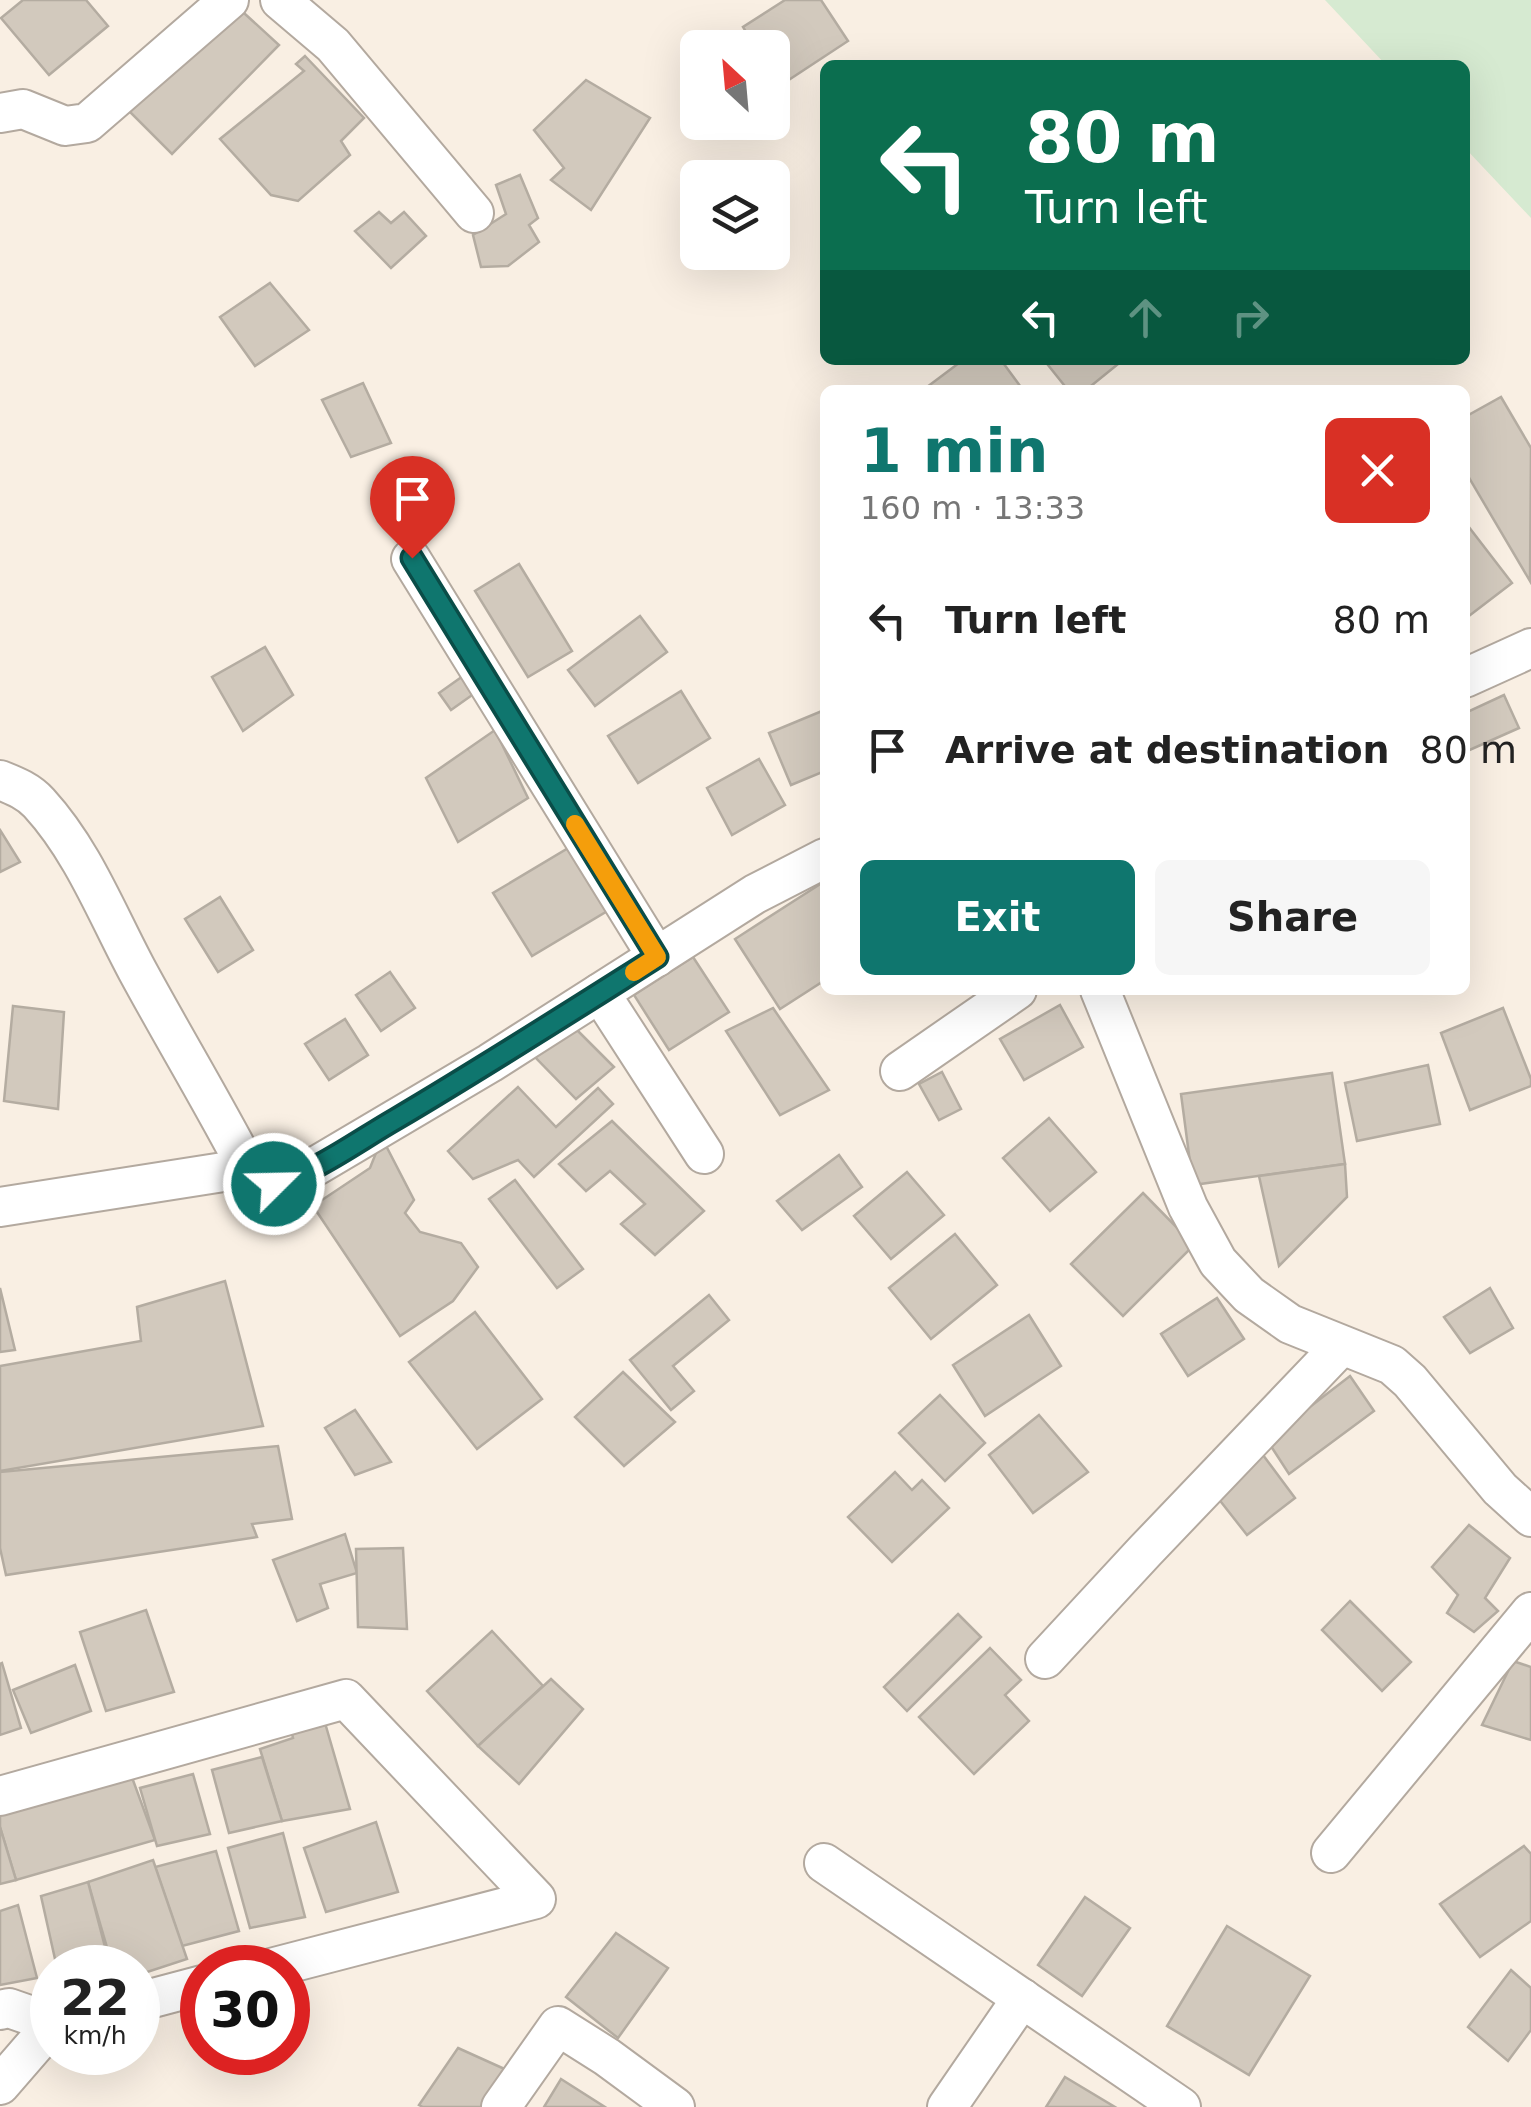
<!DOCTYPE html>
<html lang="en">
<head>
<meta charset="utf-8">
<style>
	body { margin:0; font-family:"DejaVu Sans",sans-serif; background:#f6f6f6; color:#222; height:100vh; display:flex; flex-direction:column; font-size:38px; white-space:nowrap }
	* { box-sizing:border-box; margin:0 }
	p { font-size:32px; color:#767676 }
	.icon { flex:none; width:55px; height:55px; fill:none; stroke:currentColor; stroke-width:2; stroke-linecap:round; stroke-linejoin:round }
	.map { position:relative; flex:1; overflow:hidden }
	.side { position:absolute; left:820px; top:385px; width:650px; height:610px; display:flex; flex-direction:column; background:#fff; border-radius:15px; box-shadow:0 10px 40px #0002 }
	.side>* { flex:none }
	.top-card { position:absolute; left:820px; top:60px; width:650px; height:305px; border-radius:15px; box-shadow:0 10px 40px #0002; background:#0b6e4f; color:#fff; overflow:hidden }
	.needle { width:65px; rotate:334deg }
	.buttons { position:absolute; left:680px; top:30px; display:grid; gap:20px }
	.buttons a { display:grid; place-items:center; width:110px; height:110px; border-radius:15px; background:#fff; box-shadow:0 10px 40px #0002; font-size:50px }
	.speed { position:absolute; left:30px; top:1945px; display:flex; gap:20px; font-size:50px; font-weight:700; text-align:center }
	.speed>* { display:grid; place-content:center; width:130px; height:130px; border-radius:50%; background:#fff; box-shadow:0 10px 40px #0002; line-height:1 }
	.speed small { font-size:25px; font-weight:400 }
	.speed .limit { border:15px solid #d22; background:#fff; color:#111 }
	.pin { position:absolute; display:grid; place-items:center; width:85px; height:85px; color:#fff; margin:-102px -42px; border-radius:50% 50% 50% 0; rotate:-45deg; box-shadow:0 0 10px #0007 }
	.pin .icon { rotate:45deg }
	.me { position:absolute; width:110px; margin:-55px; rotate:67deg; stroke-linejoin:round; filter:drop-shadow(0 0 8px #0008) }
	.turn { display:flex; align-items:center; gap:35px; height:210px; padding:0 40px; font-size:45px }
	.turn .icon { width:130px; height:130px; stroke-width:2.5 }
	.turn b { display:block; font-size:70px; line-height:85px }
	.lanes { display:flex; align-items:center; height:95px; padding:0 40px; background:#0003; justify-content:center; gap:50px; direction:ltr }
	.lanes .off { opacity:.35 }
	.round { display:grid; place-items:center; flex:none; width:105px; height:105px; border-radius:15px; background:#f6f6f6 }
	.headline { display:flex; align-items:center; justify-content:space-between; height:170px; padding:0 40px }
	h1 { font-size:60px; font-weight:600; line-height:75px; color:#0f766e }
	.primary-button { display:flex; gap:20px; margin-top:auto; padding:20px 40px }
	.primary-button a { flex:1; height:115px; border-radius:15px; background:#0f766e; color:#fff; font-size:40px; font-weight:600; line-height:115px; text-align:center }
	.primary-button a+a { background:#f6f6f6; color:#222 }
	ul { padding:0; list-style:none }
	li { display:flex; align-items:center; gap:30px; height:130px; padding:0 40px }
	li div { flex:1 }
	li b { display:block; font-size:38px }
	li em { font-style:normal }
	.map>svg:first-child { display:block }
	.green { fill:#d6ead1 }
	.building { fill:#d2c9bd; stroke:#b4aca1; stroke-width:2.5 }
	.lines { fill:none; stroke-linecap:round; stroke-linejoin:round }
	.minor-casing { stroke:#b3a99f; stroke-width:42 }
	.minor { stroke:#fff; stroke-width:38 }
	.route-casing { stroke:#0a4d48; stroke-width:25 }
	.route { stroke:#0f766e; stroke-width:18 }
	.slow { stroke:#f59e0b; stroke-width:18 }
</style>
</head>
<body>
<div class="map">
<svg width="1531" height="2107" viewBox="0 0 1531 2107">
	<rect width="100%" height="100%" fill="#f9efe3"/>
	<polygon class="green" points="1325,0 1531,0 1531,218 1465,148 1465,65 1386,65"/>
	<g class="building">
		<polygon points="23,0 86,0 108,26 49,75 1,18"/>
		<polygon points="785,0 821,0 848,41 781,85 772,72 772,48 756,48 743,27"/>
		<polygon points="233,3 279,45 172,154 130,112"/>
		<polygon points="305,56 364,118 341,141 350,155 298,201 271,195 220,139 304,71 296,64"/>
		<polygon points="586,80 650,118 591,210 551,180 564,168 534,130"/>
		<polygon points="520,175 538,218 529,225 539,242 508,266 481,267 473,235 506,214 496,185"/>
		<polygon points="379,212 391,223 404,212 426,236 391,268 355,231"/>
		<polygon points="270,283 309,330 255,366 220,317"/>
		<polygon points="963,360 1001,360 1023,390 923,390"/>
		<polygon points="1044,360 1123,360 1086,390 1068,390"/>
		<polygon points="363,383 391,443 351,457 322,400"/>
		<polygon points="1501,397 1531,448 1530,581 1465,471 1465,417"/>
		<polygon points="1465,522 1512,583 1465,619"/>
		<polygon points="519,564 572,651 528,677 475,591"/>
		<polygon points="640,616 667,652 595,706 568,670"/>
		<polygon points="265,647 293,695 243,731 212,677"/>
		<polygon points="463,676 475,693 451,710 439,693"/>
		<polygon points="681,691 710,738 638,783 608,736"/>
		<polygon points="1504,695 1519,728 1465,752 1465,713"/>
		<polygon points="822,711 825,720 825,771 791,785 769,733"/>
		<polygon points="495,730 528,798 458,842 426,778"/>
		<polygon points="759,759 785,805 732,835 707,788"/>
		<polygon points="0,830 20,862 0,872"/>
		<polygon points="575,844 614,907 532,956 493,893"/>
		<polygon points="825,881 825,980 780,1009 735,939"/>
		<polygon points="220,897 253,950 218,972 185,919"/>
		<polygon points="693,957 729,1012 669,1050 634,995"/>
		<polygon points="390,972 415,1008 381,1031 356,995"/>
		<polygon points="1060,1005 1083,1047 1024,1080 1000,1039"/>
		<polygon points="13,1006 64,1012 58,1109 4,1101"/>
		<polygon points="773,1008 829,1090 780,1115 726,1031"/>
		<polygon points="1503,1008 1531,1079 1531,1086 1470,1110 1441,1033"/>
		<polygon points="345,1019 368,1055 329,1080 305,1044"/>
		<polygon points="570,1023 614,1067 576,1099 534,1056"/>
		<polygon points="1428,1065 1440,1124 1357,1141 1345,1083"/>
		<polygon points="942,1072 961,1109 939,1120 919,1084"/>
		<polygon points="1332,1073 1345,1164 1193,1185 1181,1094"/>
		<polygon points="518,1087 556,1127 598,1088 613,1104 534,1177 518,1160 473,1179 448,1151"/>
		<polygon points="1049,1118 1096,1172 1050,1211 1003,1158"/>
		<polygon points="612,1121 704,1211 655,1255 621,1224 645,1204 610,1171 586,1191 559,1164"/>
		<polygon points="382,1138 414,1200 405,1213 420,1232 461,1243 478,1267 453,1301 400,1336 313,1206 370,1168"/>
		<polygon points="839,1155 862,1187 802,1230 777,1201"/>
		<polygon points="1345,1164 1347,1197 1279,1266 1259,1176"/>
		<polygon points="907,1172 944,1215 891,1259 854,1216"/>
		<polygon points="515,1180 583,1269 557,1288 489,1199"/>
		<polygon points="1143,1193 1194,1245 1123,1316 1071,1264"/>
		<polygon points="955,1234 997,1285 931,1339 889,1288"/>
		<polygon points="225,1281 263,1426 0,1471 0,1366 141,1341 137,1307"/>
		<polygon points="0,1288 15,1350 0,1352"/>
		<polygon points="1490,1288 1513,1328 1470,1353 1444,1317"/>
		<polygon points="709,1295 729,1320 673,1366 694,1391 671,1410 630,1360"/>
		<polygon points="1217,1298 1244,1339 1188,1376 1161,1334"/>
		<polygon points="475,1312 542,1399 477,1449 409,1362"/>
		<polygon points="1029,1315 1061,1366 985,1416 953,1365"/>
		<polygon points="623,1372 675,1422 624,1466 575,1417"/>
		<polygon points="1350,1376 1374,1411 1289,1474 1267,1440"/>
		<polygon points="940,1395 985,1443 945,1481 899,1433"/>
		<polygon points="355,1410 391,1462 355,1475 325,1428"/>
		<polygon points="1039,1415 1088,1472 1033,1513 989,1455"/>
		<polygon points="278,1446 292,1519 252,1524 257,1537 6,1575 0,1548 0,1472"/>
		<polygon points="1263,1455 1295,1498 1247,1535 1214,1493"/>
		<polygon points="895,1472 912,1490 922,1480 949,1508 892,1562 848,1517"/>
		<polygon points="1469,1525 1510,1558 1485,1598 1498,1611 1474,1632 1447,1613 1458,1595 1432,1567"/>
		<polygon points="345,1534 357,1573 320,1584 328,1608 297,1621 273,1560"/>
		<polygon points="403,1548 407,1629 358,1627 356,1549"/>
		<polygon points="1350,1601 1411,1662 1382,1691 1322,1630"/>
		<polygon points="146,1610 174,1692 106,1711 80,1632"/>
		<polygon points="958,1614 981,1637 907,1711 884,1687"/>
		<polygon points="492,1631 543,1686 478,1746 427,1691"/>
		<polygon points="990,1648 1021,1680 1005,1695 1029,1721 974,1774 919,1717"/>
		<polygon points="1513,1661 1531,1667 1531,1740 1482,1725"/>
		<polygon points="2,1663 21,1728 0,1735 0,1664"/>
		<polygon points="75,1665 91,1711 31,1733 13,1690"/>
		<polygon points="551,1679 583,1709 519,1784 478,1746"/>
		<polygon points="323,1716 350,1809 282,1821 260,1749 293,1738 290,1726"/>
		<polygon points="262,1757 282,1821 229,1833 212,1770"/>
		<polygon points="130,1772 155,1840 16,1880 0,1827 0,1812"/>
		<polygon points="193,1774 210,1834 157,1846 140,1788"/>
		<polygon points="376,1822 398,1892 326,1912 304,1848"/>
		<polygon points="0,1827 16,1880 0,1884"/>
		<polygon points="283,1833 305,1917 250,1928 228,1848"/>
		<polygon points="1524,1846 1531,1854 1531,1921 1480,1957 1440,1904"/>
		<polygon points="216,1851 239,1931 182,1946 155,1867"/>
		<polygon points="153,1860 187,1959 138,1975 138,1968 113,1968 88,1882"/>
		<polygon points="88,1882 110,1966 57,1968 41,1896"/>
		<polygon points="1085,1897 1130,1928 1082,1996 1038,1965"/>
		<polygon points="18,1905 37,1978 0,1985 0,1911"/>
		<polygon points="1227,1926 1310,1976 1249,2075 1167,2026"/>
		<polygon points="616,1933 668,1968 618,2038 566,1997"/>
		<polygon points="1511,1970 1531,1988 1531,2030 1508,2061 1468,2027"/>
		<polygon points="458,2048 509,2071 483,2107 423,2107 419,2105"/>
		<polygon points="1065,2077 1115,2107 1046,2107"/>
		<polygon points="561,2079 605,2107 544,2107"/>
	</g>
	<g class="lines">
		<defs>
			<g id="minor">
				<polyline points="280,0 333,45 474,213"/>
				<polyline points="0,113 23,109 65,126 87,123 229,0"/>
				<polyline points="411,559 657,957"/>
				<polyline points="1465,678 1531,648"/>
				<path d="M 0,780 C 15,786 28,791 39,803 C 83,851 107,914 137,970 C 170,1031 206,1091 239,1153 C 258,1183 265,1186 299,1176 L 490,1063 L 755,894 L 825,858"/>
				<polyline points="1100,990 1188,1207 1218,1262 1249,1295 1290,1324 1392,1365 1410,1381 1500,1489 1531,1517"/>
				<polyline points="600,993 704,1154"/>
				<polyline points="900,1071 1017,990"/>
				<polyline points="0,1207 249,1168"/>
				<polyline points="1045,1659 1145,1551 1341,1346"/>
				<polyline points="0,1796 346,1699 536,1899 271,1968"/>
				<polyline points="1331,1853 1531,1612"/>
				<polyline points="824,1863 1181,2107"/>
				<polyline points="138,2002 202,1985"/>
				<polyline points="0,2010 9,2008 52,2023"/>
				<polyline points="0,2085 52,2025"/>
				<polyline points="501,2107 558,2026 607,2057 675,2107"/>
				<polyline points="947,2107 1022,1998"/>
			</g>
		</defs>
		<use href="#minor" class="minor-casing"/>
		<use href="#minor" class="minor"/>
	</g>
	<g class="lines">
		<defs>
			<path id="route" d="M 274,1184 C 318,1171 356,1142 396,1119 C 484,1067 570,1012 657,957 L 412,558"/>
		</defs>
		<use href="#route" class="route-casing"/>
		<use href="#route" class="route"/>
		<polyline class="slow" points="575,824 657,957 634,972"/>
	</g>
</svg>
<div class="buttons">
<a><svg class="needle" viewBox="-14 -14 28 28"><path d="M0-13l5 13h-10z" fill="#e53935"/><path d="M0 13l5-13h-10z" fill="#767676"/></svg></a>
<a><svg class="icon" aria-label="layers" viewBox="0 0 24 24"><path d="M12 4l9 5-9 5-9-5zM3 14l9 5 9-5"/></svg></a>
</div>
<div class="speed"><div>22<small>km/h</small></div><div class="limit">30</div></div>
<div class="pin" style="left:412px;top:558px;background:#d93025"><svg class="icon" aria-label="arrive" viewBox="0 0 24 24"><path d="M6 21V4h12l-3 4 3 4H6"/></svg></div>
<svg class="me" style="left:274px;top:1184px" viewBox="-20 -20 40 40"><circle r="17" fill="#0f766e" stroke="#fff" stroke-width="3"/><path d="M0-11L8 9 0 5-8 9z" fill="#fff"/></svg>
<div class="top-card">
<div class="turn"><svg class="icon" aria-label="left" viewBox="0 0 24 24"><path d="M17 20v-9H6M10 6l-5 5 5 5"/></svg><div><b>80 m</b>Turn left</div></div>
<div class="lanes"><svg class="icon" aria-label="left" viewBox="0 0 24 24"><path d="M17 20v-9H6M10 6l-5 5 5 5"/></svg><svg class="icon off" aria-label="ahead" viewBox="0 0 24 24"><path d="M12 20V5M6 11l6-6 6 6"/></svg><svg class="icon off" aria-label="right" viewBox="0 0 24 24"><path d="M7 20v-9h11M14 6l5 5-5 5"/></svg></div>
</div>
<section class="side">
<div class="headline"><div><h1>1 min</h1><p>160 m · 13:33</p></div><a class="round" style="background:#d93025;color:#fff"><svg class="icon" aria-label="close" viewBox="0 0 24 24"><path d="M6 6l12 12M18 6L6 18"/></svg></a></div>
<ul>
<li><svg class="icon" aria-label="left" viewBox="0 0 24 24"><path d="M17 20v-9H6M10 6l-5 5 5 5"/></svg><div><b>Turn left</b></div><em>80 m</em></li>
<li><svg class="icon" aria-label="arrive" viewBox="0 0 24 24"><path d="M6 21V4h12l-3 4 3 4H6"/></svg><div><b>Arrive at destination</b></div><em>80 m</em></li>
</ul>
<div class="primary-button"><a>Exit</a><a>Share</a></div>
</section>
</div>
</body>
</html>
